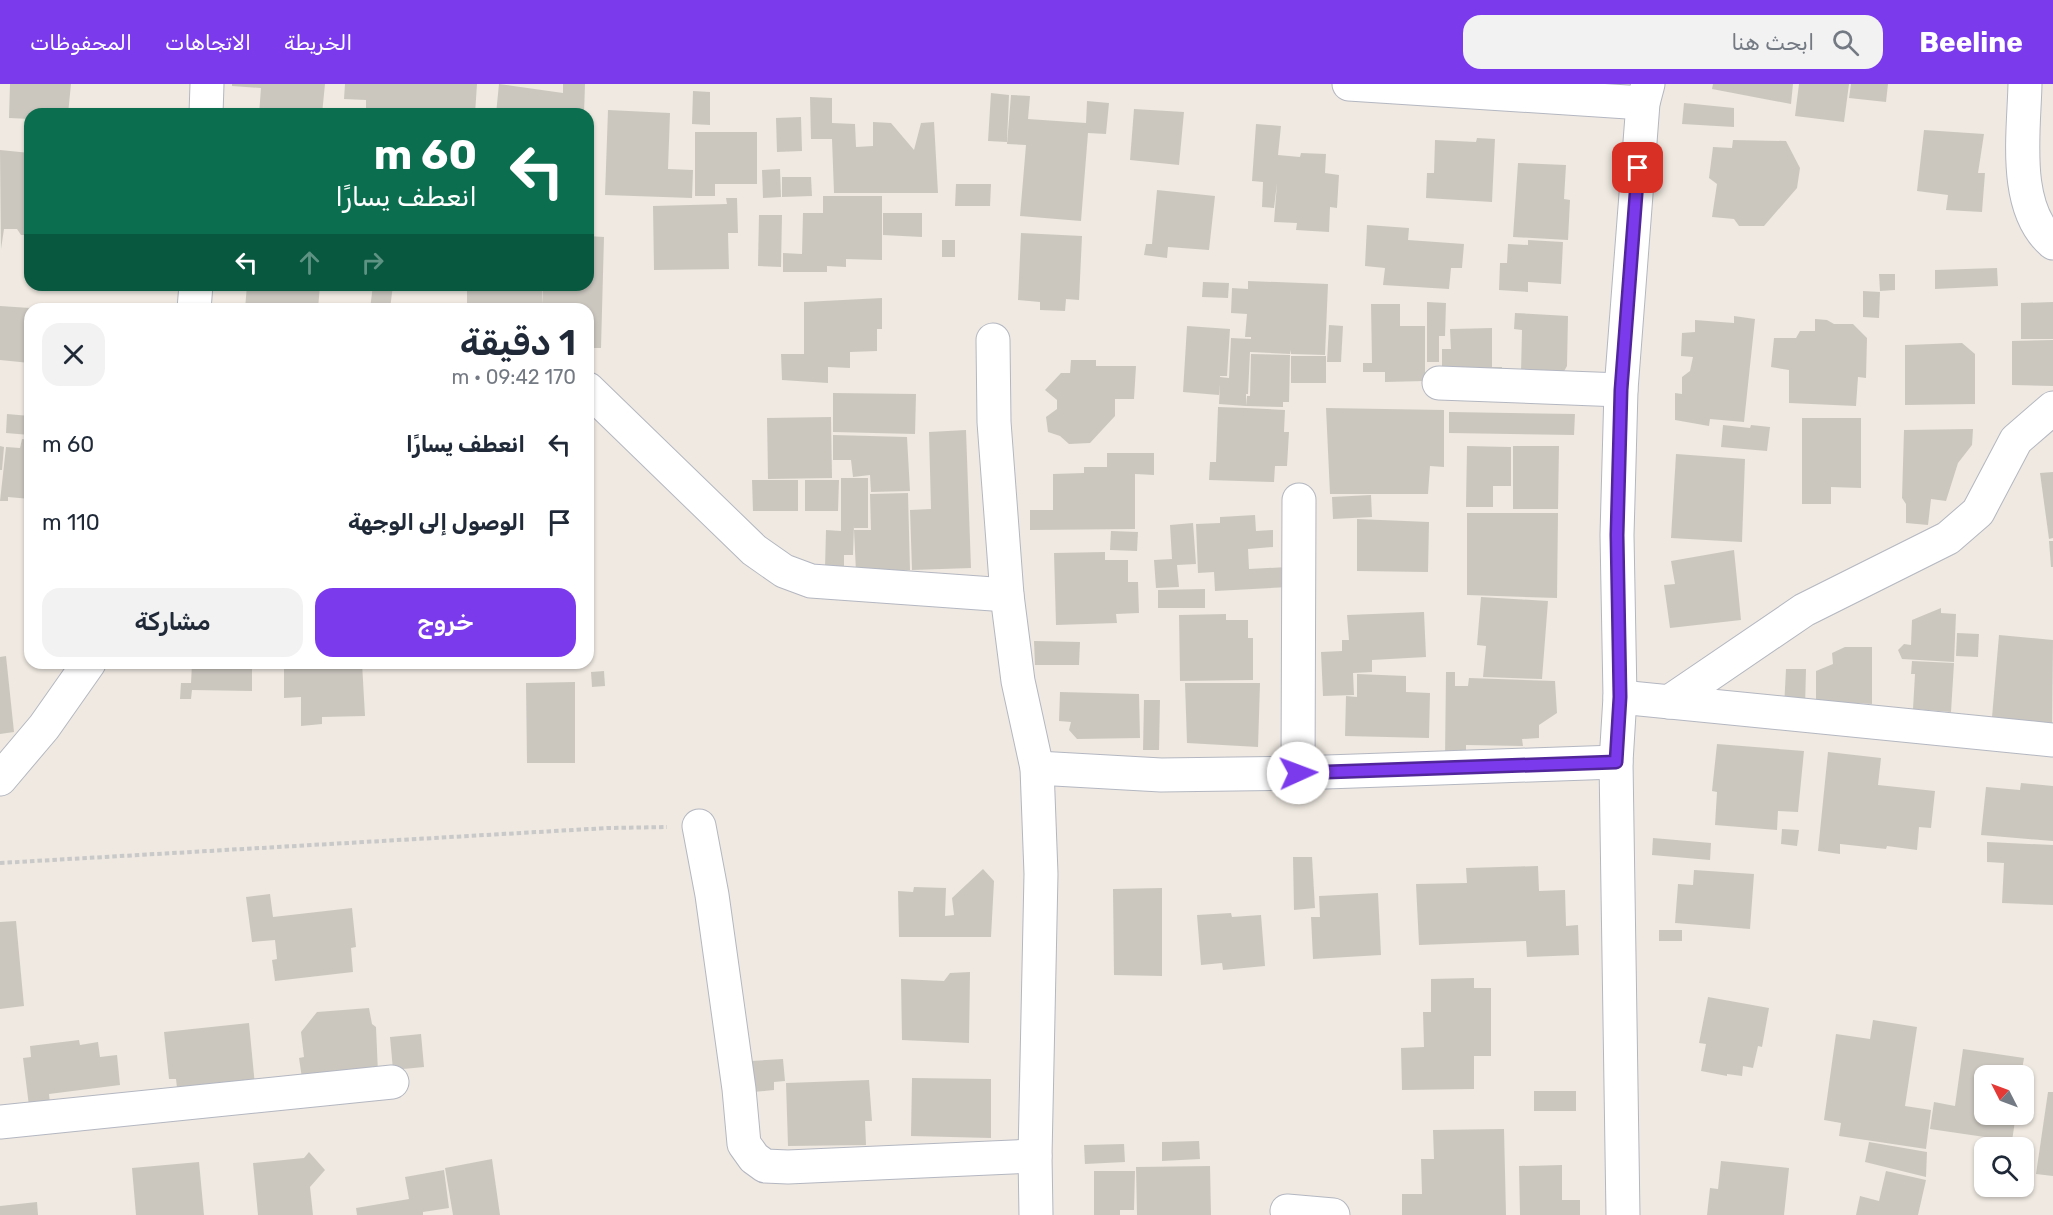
<!DOCTYPE html>
<html lang="ar">
<head>
<meta charset="utf-8">
<style>
	body { margin:0; font-family:Rubik,"Noto Sans Arabic",sans-serif; background:#f2f2f3; color:#1f2937; direction:rtl; height:100vh; display:flex; flex-direction:column; font-size:22px; white-space:nowrap }
	* { box-sizing:border-box; margin:0 }
	p { font-size:20px; color:#747a83 }
	.icon { flex:none; width:33px; height:33px; fill:none; stroke:currentColor; stroke-width:2; stroke-linecap:round; stroke-linejoin:round }
	.map { position:relative; flex:1; overflow:hidden; direction:ltr }
	.sheet { position:absolute; left:24px; top:219px; width:570px; height:366px; display:flex; flex-direction:column; background:#fff; border-radius:18px; box-shadow:0 2px 4px #0004; direction:rtl }
	.sheet>* { flex:none }
	.hud { position:absolute; left:24px; top:24px; width:570px; height:183px; border-radius:18px; box-shadow:0 2px 4px #0004; direction:rtl; background:#0b6e4f; color:#fff; overflow:hidden }
	.needle { width:39px; rotate:312deg }
	.buttons { position:absolute; left:1974px; top:981px; display:grid; gap:12px }
	.buttons a { display:grid; place-items:center; width:60px; height:60px; border-radius:12px; background:#fff; box-shadow:0 2px 4px #0004; font-size:30px }
	.pin { position:absolute; display:grid; place-items:center; width:51px; height:51px; color:#fff; margin:-26px; border-radius:12px; box-shadow:0 3px 9px #0006 }
	.me { position:absolute; width:66px; margin:-33px; rotate:88deg; stroke-linejoin:round; filter:drop-shadow(0 0 4px #0008) }
	.turn { display:flex; align-items:center; gap:21px; height:126px; padding:0 18px; font-size:27px }
	.turn .icon { width:78px; height:78px; stroke-width:2.5 }
	.turn b { display:block; font-size:42px; line-height:51px }
	.lanes { display:flex; align-items:center; height:57px; padding:0 18px; background:#0003; justify-content:center; gap:30px; direction:ltr }
	.lanes .off { opacity:.35 }
	.round { display:grid; place-items:center; flex:none; width:63px; height:63px; border-radius:18px; background:#f2f2f3 }
	.overview { display:flex; align-items:center; justify-content:space-between; height:102px; padding:0 18px }
	h1 { font-size:36px; font-weight:600; line-height:45px }
	.action { display:flex; gap:12px; margin-top:auto; padding:12px 18px }
	.action a { flex:1; height:69px; border-radius:18px; background:#7c3aed; color:#fff; font-size:24px; font-weight:600; line-height:69px; text-align:center }
	.action a+a { background:#f2f2f3; color:#1f2937 }
	ul { padding:0; list-style:none }
	li { display:flex; align-items:center; gap:18px; height:78px; padding:0 18px }
	li div { flex:1 }
	li b { display:block; font-size:22px }
	li em { font-style:normal }
	header { display:flex; align-items:center; gap:36px; box-sizing:border-box; height:84px; padding:0 30px; background:#7c3aed; color:#fff }
	header strong { font-size:28px }
	nav { display:flex; gap:33px; margin-inline-start:auto; font-size:21px }
	.search { width:420px; height:54px; background:#f2f2f3; display:flex; align-items:center; gap:15px; box-sizing:border-box; padding:0 21px; border-radius:18px; color:#747a83; font-size:22px }
	.map>svg:first-child { display:block }
	.building { fill:#cbc7bf }
	.lines { fill:none; stroke-linecap:round; stroke-linejoin:round }
	.minor-casing { stroke:#b4b7c1; stroke-width:35 }
	.path { stroke:#c9c9c9; stroke-width:4; stroke-dasharray:4.5 3; stroke-linecap:butt }
	.minor { stroke:#fff; stroke-width:33 }
	.route-casing { stroke:#51269a; stroke-width:15 }
	.route { stroke:#7c3aed; stroke-width:10 }
</style>
</head>
<body>
<header>
<strong>Beeline</strong>
<div class="search"><svg class="icon" aria-label="search" viewBox="0 0 24 24"><circle cx="10" cy="10" r="6"/><path d="M15 15l6 6"/></svg>ابحث هنا</div>
<nav><a>الخريطة</a><a>الاتجاهات</a><a>المحفوظات</a></nav>
</header>
<div class="map">
<svg width="2053" height="1131" viewBox="0 0 2053 1131">
	<rect width="100%" height="100%" fill="#efe9e1"/>
	<g class="building">
		<polygon points="10,0 71,0 68,30 30,30 30,35 9,34"/>
		<polygon points="232,0 325,0 322,30 259,30 261,4 232,2"/>
		<polygon points="345,0 477,0 475,30 366,30 366,16 344,15"/>
		<polygon points="499,0 563,9 563,0 585,0 584,30 496,30"/>
		<polygon points="1713,0 1793,0 1791,20 1712,5"/>
		<polygon points="1799,0 1849,0 1844,38 1795,32"/>
		<polygon points="1851,0 1888,0 1886,18 1849,14"/>
		<polygon points="693,7 710,8 710,41 692,40"/>
		<polygon points="991,9 1009,11 1007,58 988,57"/>
		<polygon points="1011,11 1030,12 1028,35 1086,39 1087,17 1109,19 1106,50 1088,49 1081,137 1020,132 1026,61 1007,60"/>
		<polygon points="810,13 832,14 832,39 855,40 856,63 873,62 873,38 891,39 914,66 921,39 934,38 938,109 834,109 832,55 811,55"/>
		<polygon points="1684,19 1734,24 1734,43 1682,40"/>
		<polygon points="1134,25 1184,28 1179,81 1130,76"/>
		<polygon points="608,26 670,29 668,85 693,86 692,114 605,111"/>
		<polygon points="801,33 802,67 777,68 776,34"/>
		<polygon points="1256,40 1281,42 1278,71 1300,73 1301,69 1326,70 1325,89 1339,91 1337,124 1330,123 1329,148 1296,146 1297,139 1274,138 1277,99 1274,124 1262,123 1263,98 1252,97"/>
		<polygon points="1924,46 1984,50 1978,89 1985,89 1982,128 1946,126 1948,111 1917,107"/>
		<polygon points="695,48 757,48 757,100 715,100 715,112 695,112"/>
		<polygon points="1477,54 1495,55 1492,118 1426,114 1427,89 1434,89 1435,56 1476,58"/>
		<polygon points="1733,56 1786,57 1800,84 1797,104 1764,142 1739,142 1734,135 1712,133 1717,100 1709,94 1713,63 1732,64"/>
		<polygon points="0,66 30,69 30,151 21,151 17,145 4,145 1,165"/>
		<polygon points="1518,79 1566,81 1564,115 1570,116 1568,156 1513,153"/>
		<polygon points="780,85 781,113 763,114 762,86"/>
		<polygon points="782,93 811,93 812,112 782,113"/>
		<polygon points="956,100 991,100 990,122 955,122"/>
		<polygon points="1157,106 1215,112 1209,166 1168,163 1167,174 1144,171 1146,160 1152,160"/>
		<polygon points="823,112 882,112 882,176 846,175 846,183 827,182 827,188 783,188 783,169 802,170 803,129 823,129"/>
		<polygon points="726,114 737,114 738,149 728,149 729,185 654,186 653,122 727,120"/>
		<polygon points="883,129 922,129 922,153 883,151"/>
		<polygon points="759,131 782,131 781,183 758,182"/>
		<polygon points="1367,141 1409,144 1408,156 1464,160 1462,184 1451,184 1449,205 1383,201 1385,184 1365,182"/>
		<polygon points="1021,149 1082,152 1079,216 1066,215 1065,227 1040,226 1040,218 1018,216"/>
		<polygon points="588,152 604,153 601,264 588,264 588,225 467,225 467,206 478,206 478,201 542,201 543,221 543,201 588,201"/>
		<rect x="942" y="156" width="13" height="17"/>
		<polygon points="1528,156 1563,158 1561,200 1528,198 1528,208 1499,206 1500,179 1507,179 1508,160 1528,161"/>
		<polygon points="1997,184 1998,202 1935,205 1935,186"/>
		<polygon points="1879,190 1895,190 1895,206 1880,207"/>
		<polygon points="1248,197 1328,200 1325,271 1291,270 1291,266 1290,270 1250,268 1248,310 1246,310 1246,322 1219,320 1220,300 1219,311 1183,308 1187,242 1230,245 1227,292 1220,292 1220,293 1229,294 1231,254 1251,255 1251,253 1245,253 1247,230 1231,229 1232,204 1248,205"/>
		<polygon points="1203,198 1229,199 1228,214 1202,213"/>
		<polygon points="247,201 320,201 318,225 245,225"/>
		<polygon points="373,201 393,201 390,225 370,225"/>
		<polygon points="1863,207 1880,208 1879,234 1863,233"/>
		<polygon points="882,214 882,245 877,245 877,267 850,268 850,284 828,283 828,299 782,296 781,270 804,270 804,218"/>
		<polygon points="1427,218 1446,219 1445,252 1439,252 1439,278 1427,278"/>
		<polygon points="2053,218 2053,255 2021,255 2021,219"/>
		<polygon points="1371,220 1400,220 1400,242 1425,242 1425,297 1385,298 1385,288 1363,288 1363,279 1372,279"/>
		<polygon points="0,222 30,224 30,279 0,276"/>
		<polygon points="1515,229 1568,232 1567,282 1562,291 1521,289 1522,246 1514,245"/>
		<polygon points="1734,232 1755,235 1744,338 1710,335 1709,342 1675,336 1675,309 1682,310 1682,293 1690,287 1693,273 1681,272 1682,249 1695,248 1695,236 1734,239"/>
		<polygon points="1815,235 1827,236 1834,240 1853,240 1867,254 1866,294 1858,293 1856,322 1789,319 1789,286 1771,283 1774,254 1796,254 1800,247 1815,247"/>
		<polygon points="1329,241 1343,242 1341,278 1327,278"/>
		<polygon points="1492,244 1492,283 1502,283 1502,304 1442,304 1442,265 1451,265 1450,245"/>
		<polygon points="2053,256 2053,302 2012,301 2012,257"/>
		<polygon points="1962,259 1975,270 1975,320 1905,321 1905,261"/>
		<polygon points="1251,270 1290,271 1289,318 1283,318 1283,323 1246,322 1247,312 1250,312"/>
		<rect x="1291" y="272" width="35" height="27"/>
		<polygon points="1071,276 1096,276 1096,282 1136,282 1134,315 1115,315 1115,332 1090,359 1069,360 1060,352 1048,348 1046,333 1057,325 1057,316 1045,306 1061,289 1070,289"/>
		<polygon points="833,309 916,310 915,350 833,348"/>
		<polygon points="1218,323 1246,324 1245,326 1246,324 1285,326 1284,348 1289,348 1287,382 1275,382 1274,398 1209,396 1210,378 1216,378"/>
		<polygon points="1326,324 1444,326 1444,383 1430,382 1428,410 1330,410"/>
		<polygon points="1449,328 1575,330 1574,351 1449,349"/>
		<polygon points="7,330 30,332 30,351 6,349"/>
		<polygon points="831,333 832,394 768,395 767,334"/>
		<polygon points="1802,334 1861,334 1861,404 1831,403 1831,420 1802,420"/>
		<polygon points="1723,341 1750,344 1751,341 1770,343 1767,367 1721,363"/>
		<polygon points="1973,345 1972,361 1958,379 1946,417 1931,415 1928,441 1906,439 1906,420 1902,414 1904,346"/>
		<polygon points="966,346 971,484 912,486 910,426 931,425 929,348"/>
		<polygon points="833,351 907,353 910,407 871,408 870,391 853,393 851,376 833,376"/>
		<polygon points="22,355 30,356 30,415 8,413 8,417 0,417 6,363 20,364"/>
		<polygon points="0,362 4,363 2,386 0,386"/>
		<polygon points="1467,362 1511,363 1511,402 1493,402 1493,423 1466,423"/>
		<polygon points="1513,362 1559,362 1558,425 1513,425"/>
		<polygon points="1107,369 1154,369 1154,391 1135,390 1135,445 1030,446 1030,426 1053,426 1053,390 1084,389 1084,383 1107,383"/>
		<polygon points="1676,370 1745,375 1742,458 1671,454"/>
		<polygon points="2053,388 2053,454 2049,455 2040,389"/>
		<polygon points="841,394 868,394 868,444 854,444 854,441 853,471 844,471 844,484 825,484 826,446 841,447"/>
		<polygon points="752,396 798,396 798,427 753,427"/>
		<polygon points="805,396 839,396 838,427 805,427"/>
		<polygon points="908,409 910,486 856,488 854,446 871,446 870,410"/>
		<polygon points="1371,411 1372,433 1333,435 1332,413"/>
		<polygon points="1467,429 1558,429 1557,514 1467,511"/>
		<polygon points="1255,431 1256,447 1273,446 1273,463 1248,465 1249,485 1287,483 1288,503 1215,507 1214,488 1198,489 1196,440 1220,439 1220,433"/>
		<polygon points="1357,435 1429,438 1428,488 1357,487"/>
		<polygon points="1193,439 1196,480 1177,481 1179,503 1156,504 1154,476 1172,475 1170,441"/>
		<polygon points="1111,447 1138,448 1137,467 1110,466"/>
		<polygon points="588,455 594,456 590,502 588,502"/>
		<polygon points="2049,457 2053,457 2053,483 2051,483"/>
		<polygon points="1734,466 1741,536 1670,544 1664,501 1675,500 1671,477"/>
		<polygon points="1105,468 1105,476 1128,476 1128,498 1138,498 1139,529 1116,530 1117,539 1056,541 1054,469"/>
		<polygon points="1205,505 1205,524 1158,524 1158,506"/>
		<polygon points="1481,513 1548,517 1542,595 1483,593 1486,562 1477,561"/>
		<polygon points="1941,524 1941,529 1956,530 1954,578 1902,575 1898,566 1904,560 1911,561 1912,536"/>
		<polygon points="1424,528 1426,573 1372,576 1372,588 1353,589 1354,611 1323,612 1321,568 1342,567 1342,556 1349,556 1347,531"/>
		<polygon points="1226,530 1226,536 1248,536 1248,554 1253,554 1253,596 1180,597 1179,531"/>
		<polygon points="1957,549 1979,550 1978,573 1956,572"/>
		<polygon points="1999,551 2053,556 2052,650 1991,645"/>
		<polygon points="1034,557 1080,558 1079,581 1035,581"/>
		<polygon points="1845,563 1872,563 1872,620 1816,617 1816,587 1833,580 1832,569"/>
		<polygon points="6,572 14,648 0,650 0,573"/>
		<polygon points="1912,577 1954,579 1951,628 1913,625 1915,590 1911,590"/>
		<polygon points="192,579 237,579 237,584 252,584 252,607 192,606 191,615 180,615 181,599 191,599"/>
		<polygon points="362,579 365,632 322,633 322,640 301,642 301,613 284,614 284,582"/>
		<polygon points="1786,585 1806,585 1805,624 1784,624"/>
		<polygon points="604,587 605,602 592,603 591,588"/>
		<polygon points="1446,588 1455,588 1455,602 1468,602 1469,594 1555,597 1557,629 1539,641 1539,654 1522,655 1523,662 1466,661 1466,676 1445,674"/>
		<polygon points="1357,590 1406,592 1406,608 1430,609 1429,654 1345,652 1346,612 1357,613"/>
		<polygon points="575,598 575,679 527,679 526,599"/>
		<polygon points="1185,599 1260,599 1258,663 1187,659"/>
		<polygon points="1060,608 1139,610 1140,654 1077,655 1069,646 1071,638 1059,637"/>
		<polygon points="1144,616 1160,616 1159,666 1143,666"/>
		<polygon points="1717,660 1804,667 1798,728 1778,727 1777,746 1715,741 1717,708 1712,707"/>
		<polygon points="1828,668 1881,674 1878,701 1935,707 1931,744 1919,743 1917,766 1887,762 1886,765 1840,760 1840,770 1818,767"/>
		<polygon points="2021,699 2053,702 2053,757 1981,751 1986,703 2020,706"/>
		<polygon points="1782,745 1799,746 1797,762 1781,760"/>
		<polygon points="1653,754 1711,759 1710,776 1652,771"/>
		<polygon points="1987,758 2053,761 2053,821 2002,819 2004,779 1987,778"/>
		<polygon points="1293,773 1312,773 1315,824 1294,826"/>
		<polygon points="1538,782 1539,807 1565,806 1566,842 1578,841 1579,871 1527,873 1526,857 1419,861 1416,800 1467,799 1466,784"/>
		<polygon points="983,785 994,797 991,853 899,853 898,807 913,808 914,803 946,804 945,832 954,831 952,814"/>
		<polygon points="1694,786 1754,790 1750,845 1675,839 1678,800 1693,801"/>
		<polygon points="1162,804 1162,892 1114,891 1113,805"/>
		<polygon points="1378,809 1381,871 1313,875 1311,833 1320,833 1319,812"/>
		<polygon points="270,810 273,833 352,824 356,863 351,864 353,888 275,897 272,876 277,875 275,856 252,858 246,813"/>
		<polygon points="1231,829 1232,833 1261,831 1265,882 1223,886 1222,879 1201,881 1197,831"/>
		<polygon points="16,837 24,922 0,925 0,838"/>
		<rect x="1659" y="846" width="23" height="11"/>
		<polygon points="970,888 969,959 902,956 901,895 944,897 950,889"/>
		<polygon points="1474,894 1474,904 1491,904 1491,972 1474,972 1474,1005 1402,1006 1401,964 1424,963 1423,928 1431,928 1431,895"/>
		<polygon points="1708,913 1769,924 1762,963 1758,962 1753,984 1743,982 1742,992 1727,990 1727,992 1701,987 1706,960 1699,959"/>
		<polygon points="369,924 372,940 376,943 378,989 302,994 299,974 304,973 301,948 317,928"/>
		<polygon points="1873,936 1917,943 1905,1022 1931,1026 1926,1065 1839,1052 1841,1039 1824,1036 1836,950 1870,955"/>
		<polygon points="249,939 255,1002 177,1004 176,995 169,995 164,948"/>
		<polygon points="421,950 424,983 393,986 390,953"/>
		<polygon points="79,956 80,961 98,958 100,973 117,971 120,1001 49,1010 50,1020 29,1022 23,974 31,973 30,962"/>
		<polygon points="1963,965 2024,974 2021,992 1984,992 1984,1030 2016,1030 2012,1057 1930,1045 1934,1018 1955,1022"/>
		<polygon points="783,975 785,997 774,998 774,1006 753,1008 751,977"/>
		<polygon points="912,994 991,995 991,1054 911,1052"/>
		<polygon points="869,996 872,1037 865,1037 866,1061 788,1062 786,999"/>
		<rect x="1534" y="1007" width="42" height="20"/>
		<polygon points="2048,1008 2053,1008 2053,1092 2036,1090"/>
		<polygon points="1504,1045 1506,1131 1402,1131 1402,1110 1422,1110 1421,1075 1434,1075 1433,1046"/>
		<polygon points="1199,1057 1200,1075 1162,1077 1162,1058"/>
		<polygon points="1869,1058 1927,1068 1926,1093 1865,1078"/>
		<polygon points="1124,1060 1125,1078 1085,1080 1084,1061"/>
		<polygon points="309,1068 325,1086 310,1103 313,1131 258,1131 253,1079 304,1074"/>
		<polygon points="492,1075 500,1131 453,1131 445,1084"/>
		<polygon points="1721,1077 1789,1084 1784,1131 1707,1131 1710,1104 1718,1105"/>
		<polygon points="199,1078 204,1131 136,1131 132,1084"/>
		<polygon points="1562,1081 1562,1116 1580,1116 1580,1131 1520,1131 1519,1082"/>
		<polygon points="1210,1082 1211,1131 1137,1131 1136,1083"/>
		<polygon points="444,1086 449,1124 423,1128 423,1131 357,1131 356,1124 409,1115 405,1093"/>
		<polygon points="1094,1087 1135,1087 1134,1126 1120,1126 1120,1131 1094,1131"/>
		<polygon points="1886,1087 1926,1096 1918,1131 1856,1131 1860,1112 1879,1117"/>
		<polygon points="37,1118 38,1131 0,1131 0,1122"/>
	</g>
	<g class="lines">
		<defs>
			<g id="minor">
				<polyline points="1349,0 1643,19"/>
				<path d="M 2025,0 C 2024,48 2012,124 2053,159"/>
				<polyline points="206,30 207,0"/>
				<polyline points="194,225 196,201"/>
				<polyline points="993,256 994,338 1007,511 1018,597 1037,684 1041,790 1035,1072 1036,1131"/>
				<polyline points="1439,299 1621,306"/>
				<polyline points="588,305 754,466 784,487 811,497 1007,511"/>
				<polyline points="1620,613 2053,656"/>
				<polyline points="1669,618 1804,526 1948,454 1978,428 2016,356 2053,324"/>
				<polyline points="1037,684 1161,691 1298,689 1616,678"/>
				<polyline points="1298,689 1299,416"/>
				<polyline points="0,695 44,643 89,579"/>
				<polyline points="699,742 712,811 739,1005 744,1060 754,1074 765,1082 788,1083 1035,1072"/>
				<polyline points="0,1038 392,998"/>
				<polyline points="1287,1127 1333,1131"/>
				<polyline points="1623,1131 1616,678 1620,613 1617,451 1621,306 1643,19 1648,0"/>
			</g>
		</defs>
		<use href="#minor" class="minor-casing"/>
		<polyline class="path" points="0,779 607,744 667,743"/>
		<use href="#minor" class="minor"/>
	</g>
	<g class="lines">
		<defs>
			<polyline id="route" points="1298,689 1616,678 1620,613 1617,451 1621,306 1638,84"/>
		</defs>
		<use href="#route" class="route-casing"/>
		<use href="#route" class="route"/>
	</g>
</svg>
<div class="buttons">
<a><svg class="needle" viewBox="-14 -14 28 28"><path d="M0-13l5 13h-10z" fill="#e53935"/><path d="M0 13l5-13h-10z" fill="#747a83"/></svg></a>
<a><svg class="icon" aria-label="search" viewBox="0 0 24 24"><circle cx="10" cy="10" r="6"/><path d="M15 15l6 6"/></svg></a>
</div>
<div class="pin" style="left:1638px;top:84px;background:#d93025"><svg class="icon" aria-label="arrive" viewBox="0 0 24 24"><path d="M6 21V4h12l-3 4 3 4H6"/></svg></div>
<svg class="me" style="left:1298px;top:689px" viewBox="-20 -20 40 40"><circle r="19" fill="#fff"/><path d="M0-13L10 11 0 6-10 11z" fill="#7c3aed"/></svg>
<div class="hud">
<div class="turn"><svg class="icon" aria-label="left" viewBox="0 0 24 24"><path d="M17 20v-9H6M10 6l-5 5 5 5"/></svg><div><b>60 m</b>انعطف يسارًا</div></div>
<div class="lanes"><svg class="icon" aria-label="left" viewBox="0 0 24 24"><path d="M17 20v-9H6M10 6l-5 5 5 5"/></svg><svg class="icon off" aria-label="ahead" viewBox="0 0 24 24"><path d="M12 20V5M6 11l6-6 6 6"/></svg><svg class="icon off" aria-label="right" viewBox="0 0 24 24"><path d="M7 20v-9h11M14 6l5 5-5 5"/></svg></div>
</div>
<section class="sheet">
<div class="overview"><div><h1>1 دقيقة</h1><p>170 m · 09:42</p></div><a class="round"><svg class="icon" aria-label="close" viewBox="0 0 24 24"><path d="M6 6l12 12M18 6L6 18"/></svg></a></div>
<ul>
<li><svg class="icon" aria-label="left" viewBox="0 0 24 24"><path d="M17 20v-9H6M10 6l-5 5 5 5"/></svg><div><b>انعطف يسارًا</b></div><em>60 m</em></li>
<li><svg class="icon" aria-label="arrive" viewBox="0 0 24 24"><path d="M6 21V4h12l-3 4 3 4H6"/></svg><div><b>الوصول إلى الوجهة</b></div><em>110 m</em></li>
</ul>
<div class="action"><a>خروج</a><a>مشاركة</a></div>
</section>
</div>
</body>
</html>
